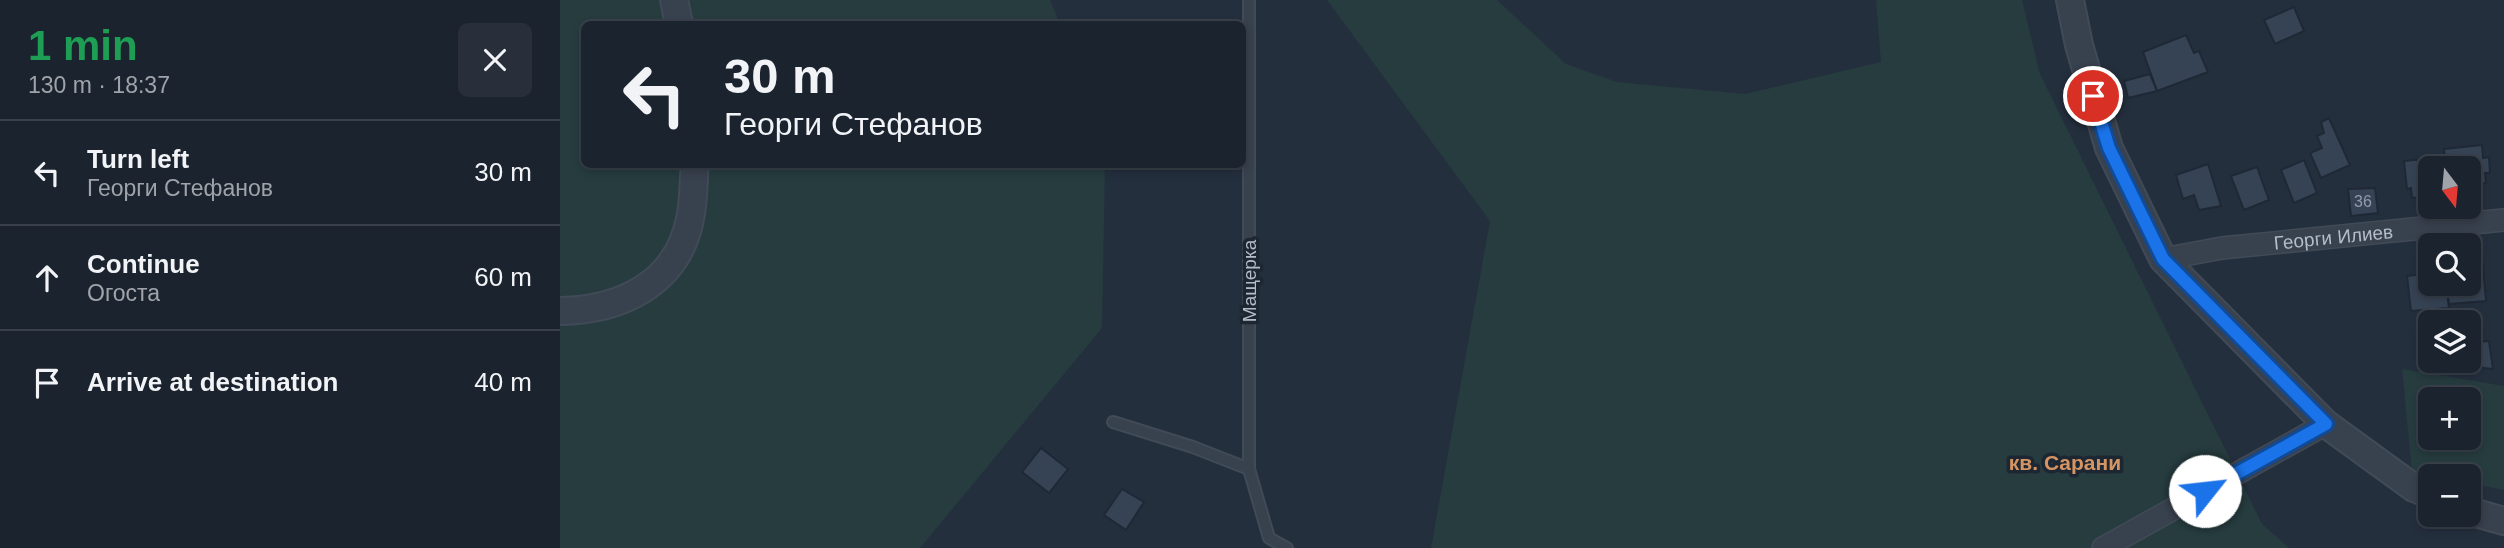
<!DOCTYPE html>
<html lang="en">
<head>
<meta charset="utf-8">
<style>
	body { margin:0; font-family:Arial,sans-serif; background:#282f3a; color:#f1f3f6; height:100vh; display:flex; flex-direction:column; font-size:26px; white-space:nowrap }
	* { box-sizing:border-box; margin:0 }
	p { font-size:23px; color:#a0a4aa }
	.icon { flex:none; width:38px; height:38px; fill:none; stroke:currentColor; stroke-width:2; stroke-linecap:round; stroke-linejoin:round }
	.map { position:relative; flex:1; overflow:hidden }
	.sheet { display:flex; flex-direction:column; background:#1b232e; width:560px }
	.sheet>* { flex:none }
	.banner { position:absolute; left:21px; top:21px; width:665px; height:147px; border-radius:10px; box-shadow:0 4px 10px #0003,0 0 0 2px #39404a; background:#1b232e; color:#f1f3f6; overflow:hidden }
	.needle { width:46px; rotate:164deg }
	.controls { position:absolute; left:1858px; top:156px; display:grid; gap:14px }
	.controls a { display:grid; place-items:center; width:63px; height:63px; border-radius:10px; background:#1b232e; box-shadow:0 4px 10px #0003,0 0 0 2px #39404a; font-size:35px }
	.pin { position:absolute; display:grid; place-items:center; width:60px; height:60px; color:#fff; margin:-30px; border:4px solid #fff; border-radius:50%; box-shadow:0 2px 7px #0007 }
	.me { position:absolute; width:77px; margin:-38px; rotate:61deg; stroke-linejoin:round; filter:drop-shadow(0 0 5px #0008) }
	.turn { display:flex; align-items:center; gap:24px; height:147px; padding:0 28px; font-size:32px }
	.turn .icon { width:91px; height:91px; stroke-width:2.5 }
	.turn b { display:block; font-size:49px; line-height:60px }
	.round { display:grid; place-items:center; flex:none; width:74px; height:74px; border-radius:10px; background:#282f3a }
	.head { display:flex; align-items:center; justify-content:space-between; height:119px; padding:0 28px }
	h1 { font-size:42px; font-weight:800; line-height:52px; color:#1e9e55 }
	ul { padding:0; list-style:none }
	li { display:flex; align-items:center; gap:21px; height:105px; padding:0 28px; border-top:2px solid #39404a }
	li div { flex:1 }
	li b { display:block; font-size:26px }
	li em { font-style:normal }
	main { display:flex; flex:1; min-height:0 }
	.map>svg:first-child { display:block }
	.green { fill:#263c3f; fill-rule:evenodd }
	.building { fill:#364354; stroke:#1f2835; stroke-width:2 }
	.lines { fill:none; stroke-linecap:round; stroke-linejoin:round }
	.service-casing { stroke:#414a57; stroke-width:14 }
	.minor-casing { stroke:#414a57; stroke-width:24 }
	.tertiary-casing { stroke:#414a57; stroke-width:30 }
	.service { stroke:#38414e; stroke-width:10 }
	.minor { stroke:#38414e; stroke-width:21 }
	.tertiary { stroke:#38414e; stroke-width:26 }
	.route-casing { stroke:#114b97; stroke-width:18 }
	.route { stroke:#1a73e8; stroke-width:12 }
	.labels { text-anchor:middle; stroke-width:7; stroke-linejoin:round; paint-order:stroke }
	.number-label { font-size:16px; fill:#929caa }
	.street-label { font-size:19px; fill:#b4bcc9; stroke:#1d2633 }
	.neighbourhood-label { font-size:21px; font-weight:bold; fill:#d59563; stroke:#1d2633 }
</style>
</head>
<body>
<main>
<section class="sheet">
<div class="head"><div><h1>1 min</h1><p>130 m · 18:37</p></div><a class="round"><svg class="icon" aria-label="close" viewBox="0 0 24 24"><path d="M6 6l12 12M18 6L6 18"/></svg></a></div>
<ul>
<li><svg class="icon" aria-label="left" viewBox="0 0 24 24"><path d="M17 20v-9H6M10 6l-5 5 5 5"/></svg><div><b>Turn left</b><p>Георги Стефанов</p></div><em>30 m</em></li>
<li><svg class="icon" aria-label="ahead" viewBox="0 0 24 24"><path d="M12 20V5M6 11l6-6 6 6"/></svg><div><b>Continue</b><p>Огоста</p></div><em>60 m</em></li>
<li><svg class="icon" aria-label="arrive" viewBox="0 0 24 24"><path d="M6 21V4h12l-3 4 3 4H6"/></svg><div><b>Arrive at destination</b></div><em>40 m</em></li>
</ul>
</section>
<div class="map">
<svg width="1944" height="548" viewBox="0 0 1944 548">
	<rect width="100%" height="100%" fill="#242f3e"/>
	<g class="green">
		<polygon points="0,0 490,0 500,24 24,24 24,164 545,165 542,328 360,548 0,548"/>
		<polygon points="767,0 937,0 1006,64 1057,82 1185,94 1321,62 1316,0 1462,0 1480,74 1702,524 1729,548 871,548 930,221"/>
		<path d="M 1842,369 L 1944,386 L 1944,490 L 1909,483 L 1909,476 L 1876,476 L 1852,471 ZM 1871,399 L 1909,399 L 1909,438 L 1871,438 Z"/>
	</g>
	<g class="building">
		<polygon points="1734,7 1744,31 1715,44 1704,20"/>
		<polygon points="1626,35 1634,53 1639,51 1648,72 1597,91 1583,52"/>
		<polygon points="1590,74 1597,91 1568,98 1564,81"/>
		<polygon points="1769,118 1790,165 1761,178 1750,153 1762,148 1757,136 1764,133 1761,122"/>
		<polygon points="1922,145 1923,158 1929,157 1930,173 1925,173 1926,183 1909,185 1909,168 1886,168 1884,149"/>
		<polygon points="1885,157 1886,168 1871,168 1871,196 1852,198 1851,188 1847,189 1844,161"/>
		<polygon points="1744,160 1757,193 1734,203 1721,170"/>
		<polygon points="1648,164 1661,206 1639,210 1634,195 1623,199 1616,175"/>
		<polygon points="1697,167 1709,200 1684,210 1671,176"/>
		<polygon points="1815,188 1818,213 1791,216 1788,189"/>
		<polygon points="1923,265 1926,301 1889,304 1886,284 1909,284 1909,266"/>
		<polygon points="1871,273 1871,284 1886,284 1889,308 1851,311 1847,276"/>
		<polygon points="1929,341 1933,369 1896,365 1895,360 1909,360 1909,342"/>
		<polygon points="1860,343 1871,343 1871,360 1895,360 1896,365 1859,360"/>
		<polygon points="481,448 508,469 489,493 462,472"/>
		<polygon points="562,489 584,502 566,530 544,515"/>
	</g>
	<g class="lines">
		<defs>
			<g id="service">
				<polyline points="689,0 689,469 709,538 727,548"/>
				<polyline points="553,422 633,447 689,469"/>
			</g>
			<g id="minor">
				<path id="s1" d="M 1603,259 L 1662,248 L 1944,220"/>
				<polyline points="1543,548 1766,424"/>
			</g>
			<g id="tertiary">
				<polyline points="114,0 119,24"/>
				<polyline points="1510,0 1519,45 1549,148 1603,259 1766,424 1854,488 1871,495"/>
				<path d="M 0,311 C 61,310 117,284 130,219 C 134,201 133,182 135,164"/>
				<polyline points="1909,511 1944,521"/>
			</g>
		</defs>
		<use href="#service" class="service-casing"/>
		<use href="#minor" class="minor-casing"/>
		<use href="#tertiary" class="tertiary-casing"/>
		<use href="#service" class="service"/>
		<use href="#minor" class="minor"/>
		<use href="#tertiary" class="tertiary"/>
	</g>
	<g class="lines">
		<defs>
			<polyline id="route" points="1533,96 1549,148 1603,259 1766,424 1645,491"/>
		</defs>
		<use href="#route" class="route-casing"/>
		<use href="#route" class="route"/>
	</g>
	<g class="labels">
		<g class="number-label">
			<text x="1803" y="207">36</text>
		</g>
		<g class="street-label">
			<text dy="7" stroke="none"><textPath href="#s1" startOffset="172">Георги Илиев</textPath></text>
			<text transform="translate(689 281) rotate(-90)" y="7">Мащерка</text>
		</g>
		<g class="neighbourhood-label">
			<text x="1505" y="470">кв. Сарани</text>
		</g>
	</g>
</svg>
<div class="controls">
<a><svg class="needle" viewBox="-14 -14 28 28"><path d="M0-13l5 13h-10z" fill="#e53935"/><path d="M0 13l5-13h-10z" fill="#a0a4aa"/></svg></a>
<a><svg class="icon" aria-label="search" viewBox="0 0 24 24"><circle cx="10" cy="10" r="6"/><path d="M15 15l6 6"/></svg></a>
<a><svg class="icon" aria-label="layers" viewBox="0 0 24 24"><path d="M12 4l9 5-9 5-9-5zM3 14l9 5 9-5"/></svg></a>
<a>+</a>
<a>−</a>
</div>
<div class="pin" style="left:1533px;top:96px;background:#d93025"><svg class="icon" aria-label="arrive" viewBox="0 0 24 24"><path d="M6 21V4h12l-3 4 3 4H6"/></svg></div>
<svg class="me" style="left:1645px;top:491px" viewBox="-20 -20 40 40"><circle r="19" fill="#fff"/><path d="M0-13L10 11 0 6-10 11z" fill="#1a73e8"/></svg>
<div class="banner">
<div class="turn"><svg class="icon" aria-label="left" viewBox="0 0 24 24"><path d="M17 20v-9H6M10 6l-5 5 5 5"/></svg><div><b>30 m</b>Георги Стефанов</div></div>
</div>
</div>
</main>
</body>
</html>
